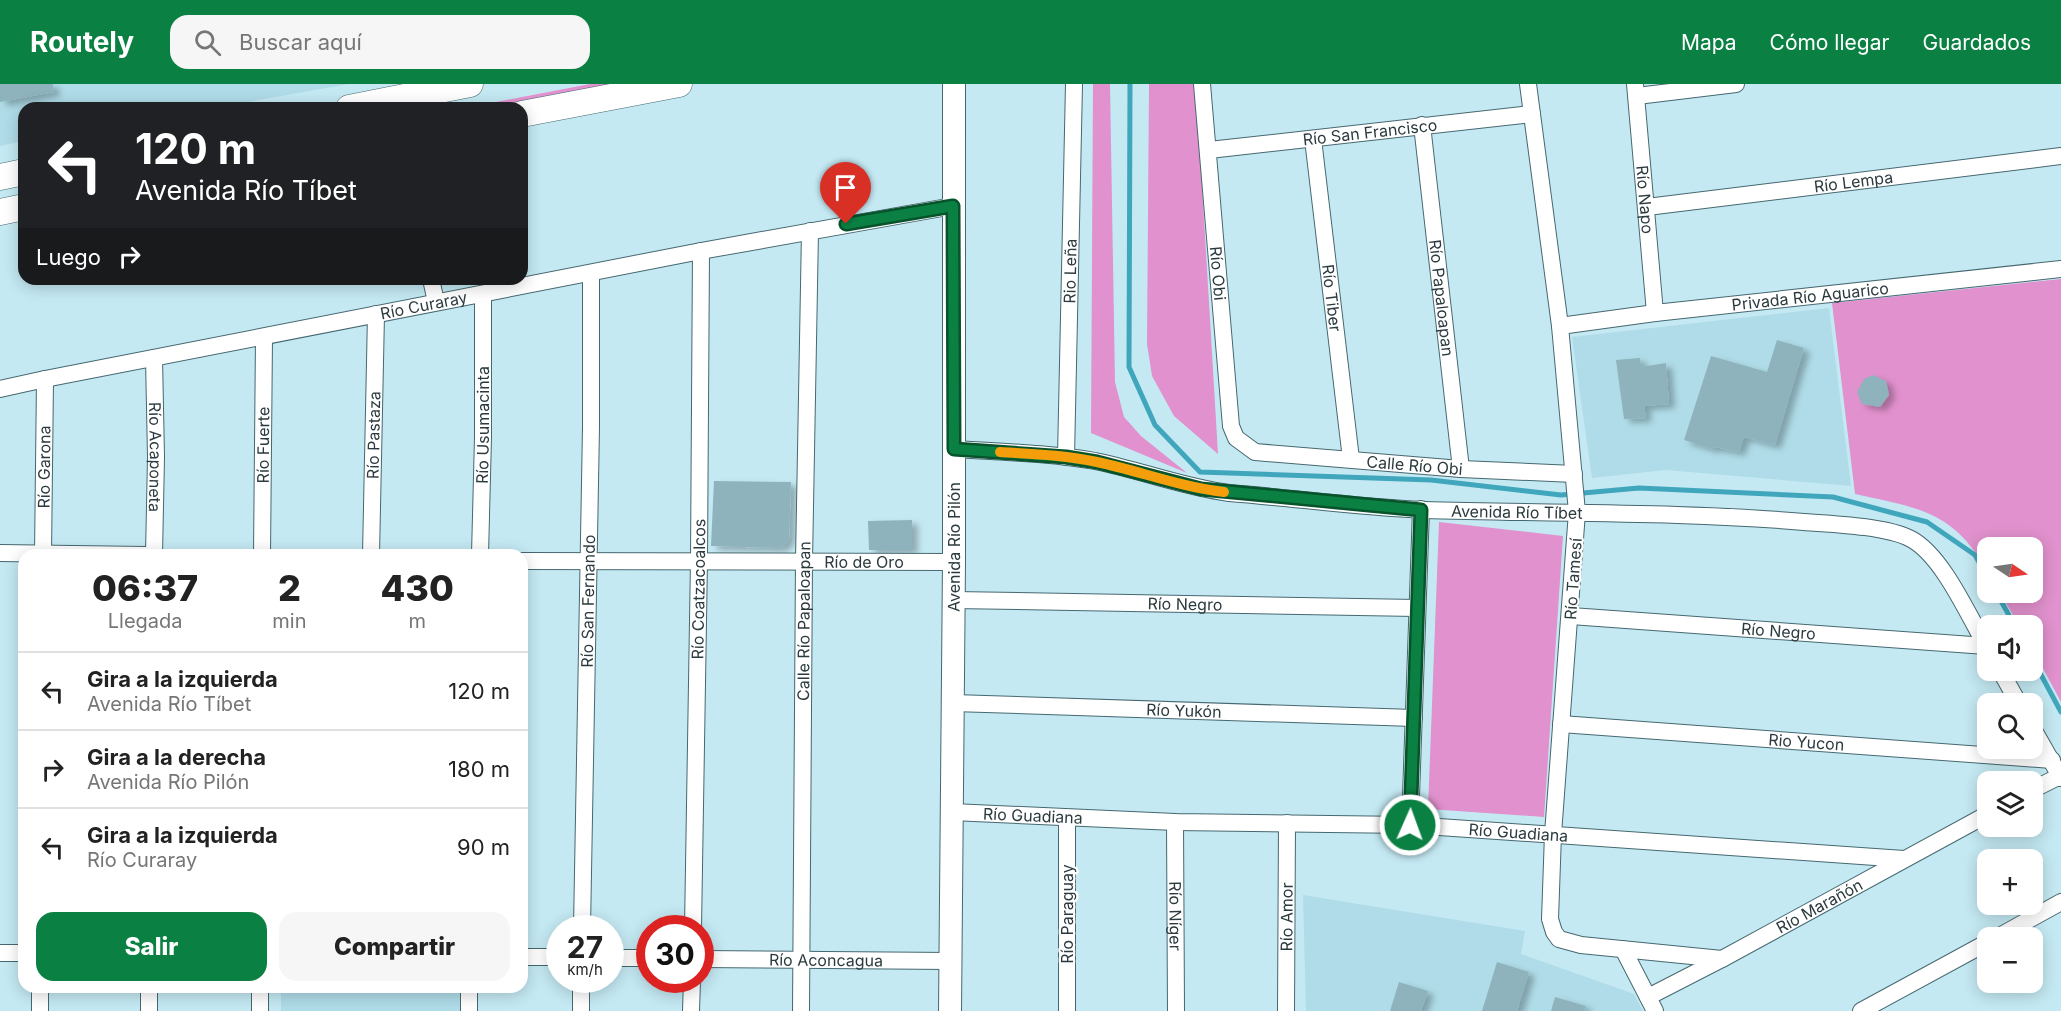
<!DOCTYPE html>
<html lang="es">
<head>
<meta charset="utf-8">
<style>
	body { margin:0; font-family:Inter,sans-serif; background:#f6f6f6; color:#222; height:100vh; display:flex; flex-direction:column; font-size:22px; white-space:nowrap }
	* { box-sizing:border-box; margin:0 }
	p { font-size:20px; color:#767676 }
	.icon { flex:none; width:33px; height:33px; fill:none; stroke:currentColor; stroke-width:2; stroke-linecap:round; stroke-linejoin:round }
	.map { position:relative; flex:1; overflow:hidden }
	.sheet { position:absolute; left:18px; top:465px; width:510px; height:444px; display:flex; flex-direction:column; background:#fff; border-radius:18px; box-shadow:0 3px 15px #0003 }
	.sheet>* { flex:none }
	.top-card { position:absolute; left:18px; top:18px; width:510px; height:183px; border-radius:18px; box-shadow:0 3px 15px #0003; background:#202124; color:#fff; overflow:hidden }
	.needle { width:39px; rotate:103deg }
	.buttons { position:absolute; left:1977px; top:453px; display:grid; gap:12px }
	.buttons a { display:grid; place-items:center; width:66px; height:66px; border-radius:12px; background:#fff; box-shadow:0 3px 15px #0003; font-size:30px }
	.speed { position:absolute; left:546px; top:831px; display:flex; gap:12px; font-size:30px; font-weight:700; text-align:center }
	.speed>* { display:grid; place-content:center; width:78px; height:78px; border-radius:50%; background:#fff; box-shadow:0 3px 15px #0003; line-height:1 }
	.speed small { font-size:15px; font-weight:400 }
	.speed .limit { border:9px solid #d22; background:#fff; color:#111 }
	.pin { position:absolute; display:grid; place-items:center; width:51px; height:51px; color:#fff; margin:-62px -26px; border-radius:50% 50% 50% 0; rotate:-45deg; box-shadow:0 0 6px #0007 }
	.pin .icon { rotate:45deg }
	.me { position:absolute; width:66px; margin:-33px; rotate:2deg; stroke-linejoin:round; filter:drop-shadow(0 0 4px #0008) }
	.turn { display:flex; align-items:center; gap:21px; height:126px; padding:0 18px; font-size:27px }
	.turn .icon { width:78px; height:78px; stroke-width:2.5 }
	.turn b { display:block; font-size:42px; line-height:51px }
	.then { display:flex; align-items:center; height:57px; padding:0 18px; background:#0003; gap:12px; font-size:22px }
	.eta { display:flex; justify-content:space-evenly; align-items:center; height:102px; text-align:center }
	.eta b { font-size:36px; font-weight:800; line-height:42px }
	.button { display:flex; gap:12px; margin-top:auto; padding:12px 18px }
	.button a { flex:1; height:69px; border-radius:18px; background:#0b8043; color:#fff; font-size:24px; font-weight:800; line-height:69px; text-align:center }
	.button a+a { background:#f6f6f6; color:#222 }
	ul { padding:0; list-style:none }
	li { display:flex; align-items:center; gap:18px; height:78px; padding:0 18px; border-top:2px solid #e0e0e0 }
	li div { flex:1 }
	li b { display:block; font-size:22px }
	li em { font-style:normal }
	header { display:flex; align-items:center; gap:36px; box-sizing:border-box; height:84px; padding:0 30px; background:#0b8043; color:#fff }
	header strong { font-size:28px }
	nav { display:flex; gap:33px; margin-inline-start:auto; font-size:21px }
	.search { width:420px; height:54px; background:#f6f6f6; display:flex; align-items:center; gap:15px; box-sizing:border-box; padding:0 21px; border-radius:18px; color:#767676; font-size:22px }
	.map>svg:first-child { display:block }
	.built { fill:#afdce8 }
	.green { fill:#e191cd }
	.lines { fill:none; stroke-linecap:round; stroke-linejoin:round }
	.stream { stroke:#40a6bc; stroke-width:5 }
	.building { fill:#8eb3bc; filter:url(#shadow) }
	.street-casing { stroke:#466870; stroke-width:18 }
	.secondary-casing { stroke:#466870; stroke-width:24 }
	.primary-casing { stroke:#466870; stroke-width:27 }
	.street { stroke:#fff; stroke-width:16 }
	.secondary { stroke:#fff; stroke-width:22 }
	.primary { stroke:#fff; stroke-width:26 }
	.route-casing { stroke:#07532c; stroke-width:15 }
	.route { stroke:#0b8043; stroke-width:10 }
	.slow { stroke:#f59e0b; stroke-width:10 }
	.labels { text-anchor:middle; stroke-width:4.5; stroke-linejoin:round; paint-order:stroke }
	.street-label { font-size:16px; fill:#2b3a3e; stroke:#fff }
</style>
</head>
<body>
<header>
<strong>Routely</strong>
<div class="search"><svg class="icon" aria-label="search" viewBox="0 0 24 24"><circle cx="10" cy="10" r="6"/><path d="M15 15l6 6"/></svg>Buscar aquí</div>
<nav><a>Mapa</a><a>Cómo llegar</a><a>Guardados</a></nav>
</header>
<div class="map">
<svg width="2061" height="927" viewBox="0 0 2061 927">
	<defs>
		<filter id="shadow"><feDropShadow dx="6" dy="4" stdDeviation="3" flood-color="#0004"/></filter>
	</defs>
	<rect width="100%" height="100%" fill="#c4e9f3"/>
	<g class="built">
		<polygon points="0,0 349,0 213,24 24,24 24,57 0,62"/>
		<polygon points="1829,224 1851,402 1666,386 1592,394 1572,253"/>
		<polygon points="1303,811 1525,847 1521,870 1634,910 1643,927 1306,927"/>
		<rect x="281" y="903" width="182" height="24"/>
	</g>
	<g class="green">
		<polygon points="590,0 645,0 521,24 465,24"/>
		<polygon points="1093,0 1110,0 1115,298 1124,333 1141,352 1187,389 1091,349"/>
		<polygon points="1149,0 1196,0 1218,370 1174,332 1152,292 1147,260"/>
		<path d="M 2061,195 L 2061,618 L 2033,566 L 2032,542 L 2019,541 L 2000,509 L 2032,508 L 2032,464 L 1988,464 L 1987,487 C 1953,426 1917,424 1855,410 L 1832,219 Z"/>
		<polygon points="1439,438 1563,452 1544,733 1428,725"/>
	</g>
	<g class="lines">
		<g class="stream">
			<polyline points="1130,0 1129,283 1155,341 1200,388 1431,396 1561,411 1639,404 1833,413 1927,438 1975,471 1988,494"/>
			<polyline points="1996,508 2015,542"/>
			<polyline points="2032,574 2061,628"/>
		</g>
	</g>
	<g class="building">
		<polygon points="0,0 53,0 54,8 0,18"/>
		<polygon points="1777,256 1804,264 1775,361 1744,353 1739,368 1715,363 1713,365 1684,356 1711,272 1767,288"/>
		<polygon points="1640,274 1641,283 1666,279 1669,320 1644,322 1646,334 1624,335 1616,276"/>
		<polygon points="1873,291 1886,297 1889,311 1880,323 1862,320 1857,308 1864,295"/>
		<polygon points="714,397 791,398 789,456 781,464 711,462"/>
		<polygon points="912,436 912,466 869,466 868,437"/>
		<polygon points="1497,878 1529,888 1517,927 1482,927"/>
		<polygon points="1399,898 1428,907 1421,927 1390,927"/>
		<polygon points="1555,913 1586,922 1584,927 1551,927"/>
	</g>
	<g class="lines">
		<defs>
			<g id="street">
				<path id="s1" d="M 1202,0 L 1231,342 L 1236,354 L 1255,368 L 1461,385 L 1574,390"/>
				<polyline points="1528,0 1560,242 1577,428 1553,750 1550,835 1554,848 1559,855 1581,861 1722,875"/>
				<path id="s2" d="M 1635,0 L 1655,229"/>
				<polyline points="1637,12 1736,0"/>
				<path id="s3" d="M 1422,41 L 1461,385"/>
				<path id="s4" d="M 1313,55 L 1351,375"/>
				<path id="s5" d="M 1209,66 L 1532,30"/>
				<path id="s6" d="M 1647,123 L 2061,72"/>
				<polyline points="431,195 436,218"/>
				<path id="s7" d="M 1560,242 L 1655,229 L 2061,185"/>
				<path id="s8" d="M 154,274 L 156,373 L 154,471"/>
				<path id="s9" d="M 0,305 L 45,295 L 701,167 L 953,122"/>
				<path id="s10" d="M 954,365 C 1001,368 1049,369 1095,377 C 1140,386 1183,403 1229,409 C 1293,414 1358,423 1423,426 C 1550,430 1677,427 1804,438 C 1833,440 1886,442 1911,455 C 1943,472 1969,533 1988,565"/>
				<path id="s11" d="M 1066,373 L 1074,0"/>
				<polyline points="0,469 146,471"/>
				<path id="s12" d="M 43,471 L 45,295"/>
				<path id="s13" d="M 262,471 L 264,253"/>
				<path id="s14" d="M 371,471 L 376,230"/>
				<path id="s15" d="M 480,471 L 483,353 L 483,210"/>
				<path id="s16" d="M 522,477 L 954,478"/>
				<path id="s17" d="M 953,516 L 1417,524"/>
				<path id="s18" d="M 1571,532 L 1986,562"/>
				<polyline points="2000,586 2019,620"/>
				<path id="s19" d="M 953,619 L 1414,634"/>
				<path id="s20" d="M 1561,640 L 2052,676"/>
				<polyline points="2032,643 2061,694"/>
				<polyline points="2032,706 2060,692"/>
				<path id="s21" d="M 952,728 L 1175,738 L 1410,741 L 1904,775"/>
				<polyline points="1067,734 1067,927"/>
				<path id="s22" d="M 1175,738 L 1176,927"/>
				<polyline points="1410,741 1421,425"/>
				<path id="s23" d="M 582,844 L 591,343 L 591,189"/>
				<path id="s24" d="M 693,844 L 699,476 L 701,167"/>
				<polyline points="1996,854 2061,818"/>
				<polyline points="1623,865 1655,927"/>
				<polyline points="0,869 24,869"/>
				<polyline points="522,873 560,873"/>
				<polyline points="610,874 650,874"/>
				<path id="s25" d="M 700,875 L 951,877"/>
				<polyline points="469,903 469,927"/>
				<path id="s26" d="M 1648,913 L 1722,875 L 1988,730"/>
				<polyline points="40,927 40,903"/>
				<polyline points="149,927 149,903"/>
				<polyline points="260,927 260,903"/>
				<polyline points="581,927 581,896"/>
				<polyline points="691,927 692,896"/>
				<path id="s27" d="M 801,927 L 804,477 L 810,147"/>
				<path id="s28" d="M 1286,927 L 1287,739"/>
				<polyline points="1861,927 1988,858"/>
			</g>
			<g id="secondary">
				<path id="s29" d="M 950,927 L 954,478 L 954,0"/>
			</g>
			<g id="primary">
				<polyline points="349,24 470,0"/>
				<polyline points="522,30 679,0"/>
				<polyline points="0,93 24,88"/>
				<polyline points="0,128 24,123"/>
			</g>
		</defs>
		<use href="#street" class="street-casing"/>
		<use href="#secondary" class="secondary-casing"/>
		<use href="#primary" class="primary-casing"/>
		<use href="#street" class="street"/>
		<use href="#secondary" class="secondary"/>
		<use href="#primary" class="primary"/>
	</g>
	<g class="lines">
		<defs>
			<polyline id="route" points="846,140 953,122 954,365 1066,373 1097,378 1201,405 1421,426 1410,741"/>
		</defs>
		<use href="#route" class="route-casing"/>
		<use href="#route" class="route"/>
		<path class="slow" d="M 1000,368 C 1033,370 1065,371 1097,378 C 1140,387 1180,403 1224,408"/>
	</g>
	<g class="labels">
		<g class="street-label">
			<text dy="6" stroke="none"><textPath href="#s5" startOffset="162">Río San Francisco</textPath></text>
			<text dy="6" stroke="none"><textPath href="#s6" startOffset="208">Río Lempa</textPath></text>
			<text dy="6" stroke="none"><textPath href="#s2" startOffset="116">Río Napo</textPath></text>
			<text dy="6" stroke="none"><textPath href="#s11" startOffset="186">Rio Leña</textPath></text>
			<text dy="6" stroke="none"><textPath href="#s1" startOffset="190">Río Obi</textPath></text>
			<text dy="6" stroke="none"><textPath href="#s7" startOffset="252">Privada Río Aguarico</textPath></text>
			<text dy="6" stroke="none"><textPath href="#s3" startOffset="174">Río Papaloapan</textPath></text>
			<text dy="6" stroke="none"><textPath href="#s4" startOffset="160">Río Tiber</textPath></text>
			<text dy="6" stroke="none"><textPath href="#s9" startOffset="432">Río Curaray</textPath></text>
			<text dy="6" stroke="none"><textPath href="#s15" startOffset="130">Río Usumacinta</textPath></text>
			<text dy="6" stroke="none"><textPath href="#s14" startOffset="120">Río Pastaza</textPath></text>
			<text dy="6" stroke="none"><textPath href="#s13" startOffset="110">Río Fuerte</textPath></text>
			<text dy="6" stroke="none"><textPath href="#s8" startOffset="99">Río Acaponeta</textPath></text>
			<text dy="6" stroke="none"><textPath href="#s1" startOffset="540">Calle Río Obi</textPath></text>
			<text dy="6" stroke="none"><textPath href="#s12" startOffset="88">Río Garona</textPath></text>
			<text dy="6" stroke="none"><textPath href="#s10" startOffset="568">Avenida Río Tíbet</textPath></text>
			<text dy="6" stroke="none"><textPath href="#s29" startOffset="464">Avenida Río Pilón</textPath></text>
			<text dy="6" stroke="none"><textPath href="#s16" startOffset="342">Río de Oro</textPath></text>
			<text transform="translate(1573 495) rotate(-86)" y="6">Río Tamesí</text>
			<text dy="6" stroke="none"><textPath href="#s24" startOffset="339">Río Coatzacoalcos</textPath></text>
			<text dy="6" stroke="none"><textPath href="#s23" startOffset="327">Río San Fernando</textPath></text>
			<text dy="6" stroke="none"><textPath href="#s17" startOffset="232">Río Negro</textPath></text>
			<text dy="6" stroke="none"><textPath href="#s27" startOffset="390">Calle Río Papaloapan</textPath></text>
			<text dy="6" stroke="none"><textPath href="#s18" startOffset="208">Río Negro</textPath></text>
			<text dy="6" stroke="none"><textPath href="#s19" startOffset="231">Río Yukón</textPath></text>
			<text dy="6" stroke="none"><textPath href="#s20" startOffset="246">Rio Yucon</textPath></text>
			<text dy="6" stroke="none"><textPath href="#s21" startOffset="81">Río Guadiana</textPath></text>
			<text dy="6" stroke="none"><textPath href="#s21" startOffset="567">Río Guadiana</textPath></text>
			<text dy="6" stroke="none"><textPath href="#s26" startOffset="194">Río Marañón</textPath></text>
			<text transform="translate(1067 830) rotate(-90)" y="6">Río Paraguay</text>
			<text dy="6" stroke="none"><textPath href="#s22" startOffset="94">Río Níger</textPath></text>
			<text dy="6" stroke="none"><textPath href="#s28" startOffset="94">Río Amor</textPath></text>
			<text dy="6" stroke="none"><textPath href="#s25" startOffset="126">Río Aconcagua</textPath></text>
		</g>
	</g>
</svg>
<div class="buttons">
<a><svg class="needle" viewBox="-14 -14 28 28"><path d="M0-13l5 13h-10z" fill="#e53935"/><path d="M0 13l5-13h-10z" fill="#767676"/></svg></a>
<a><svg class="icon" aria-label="sound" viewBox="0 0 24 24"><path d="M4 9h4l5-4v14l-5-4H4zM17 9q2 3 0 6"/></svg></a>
<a><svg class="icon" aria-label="search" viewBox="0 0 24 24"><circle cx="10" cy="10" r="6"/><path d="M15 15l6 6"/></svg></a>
<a><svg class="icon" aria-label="layers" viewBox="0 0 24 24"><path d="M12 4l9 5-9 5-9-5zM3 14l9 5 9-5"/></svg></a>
<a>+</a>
<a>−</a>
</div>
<div class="speed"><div>27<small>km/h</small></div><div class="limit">30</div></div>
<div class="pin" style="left:846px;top:140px;background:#d93025"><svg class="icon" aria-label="arrive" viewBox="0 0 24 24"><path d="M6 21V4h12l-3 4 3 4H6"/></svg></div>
<svg class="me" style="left:1410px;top:741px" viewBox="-20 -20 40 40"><circle r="17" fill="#0b8043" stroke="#fff" stroke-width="3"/><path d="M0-11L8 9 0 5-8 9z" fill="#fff"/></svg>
<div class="top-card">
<div class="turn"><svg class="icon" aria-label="left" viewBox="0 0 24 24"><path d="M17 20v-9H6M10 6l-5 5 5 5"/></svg><div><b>120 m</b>Avenida Río Tíbet</div></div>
<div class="then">Luego<svg class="icon" aria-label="right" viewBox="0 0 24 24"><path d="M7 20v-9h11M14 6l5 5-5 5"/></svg></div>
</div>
<section class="sheet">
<div class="eta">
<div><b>06:37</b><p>Llegada</p></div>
<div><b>2</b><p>min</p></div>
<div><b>430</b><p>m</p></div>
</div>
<ul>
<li><svg class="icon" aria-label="left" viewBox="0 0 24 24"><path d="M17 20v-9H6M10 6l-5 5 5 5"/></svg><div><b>Gira a la izquierda</b><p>Avenida Río Tíbet</p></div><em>120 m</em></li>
<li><svg class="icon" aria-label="right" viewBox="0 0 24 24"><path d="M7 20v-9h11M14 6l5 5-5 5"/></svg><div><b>Gira a la derecha</b><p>Avenida Río Pilón</p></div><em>180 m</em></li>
<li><svg class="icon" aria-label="left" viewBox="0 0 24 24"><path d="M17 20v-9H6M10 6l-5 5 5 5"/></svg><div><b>Gira a la izquierda</b><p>Río Curaray</p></div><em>90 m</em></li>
</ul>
<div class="button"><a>Salir</a><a>Compartir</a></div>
</section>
</div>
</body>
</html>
